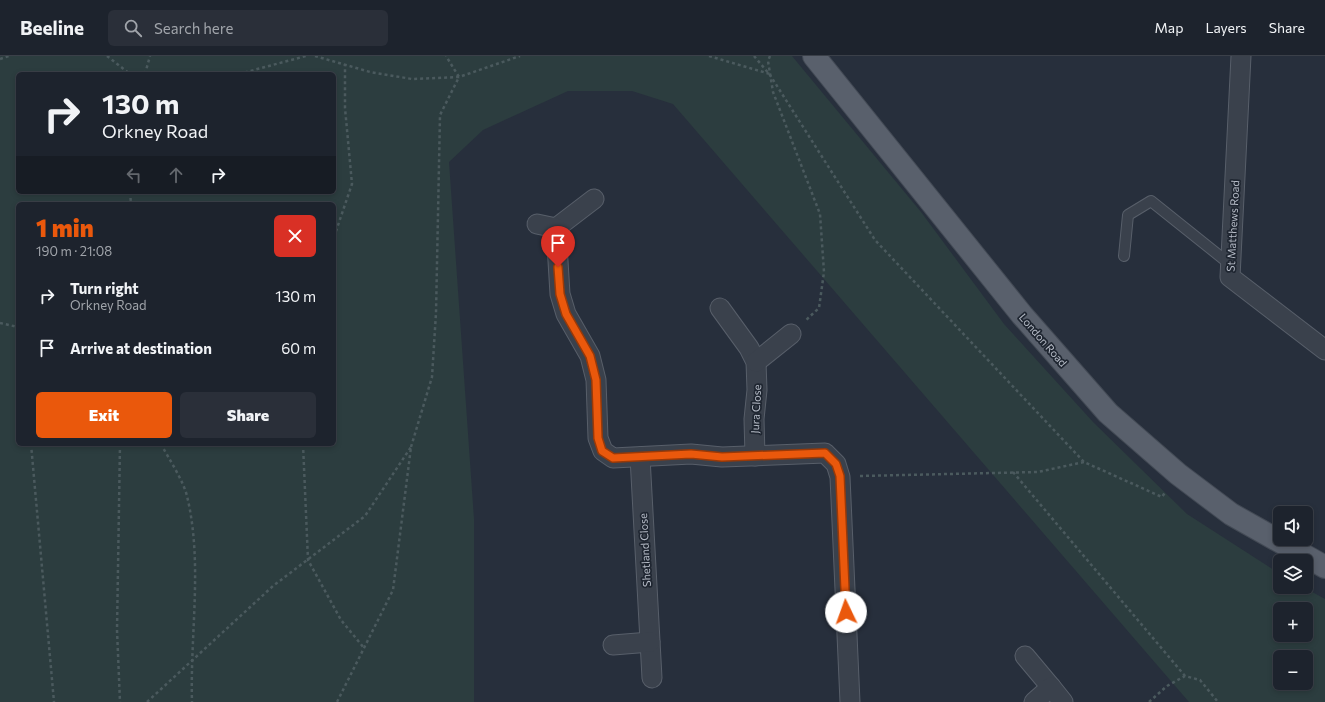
<!DOCTYPE html>
<html lang="en">
<head>
<meta charset="utf-8">
<style>
	body { margin:0; font-family:Commissioner,sans-serif; background:#2a2f39; color:#f1f3f6; height:100vh; display:flex; flex-direction:column; font-size:15px; white-space:nowrap }
	* { box-sizing:border-box; margin:0 }
	p { font-size:13px; color:#a0a4aa }
	.icon { flex:none; width:22px; height:22px; fill:none; stroke:currentColor; stroke-width:2; stroke-linecap:round; stroke-linejoin:round }
	.map { position:relative; flex:1; overflow:hidden }
	.sheet { position:absolute; left:16px; top:146px; width:320px; height:244px; display:flex; flex-direction:column; background:#1d232d; border-radius:6px; box-shadow:0 2px 6px #0003,0 0 0 1px #3b4049 }
	.sheet>* { flex:none }
	.top-card { position:absolute; left:16px; top:16px; width:320px; height:122px; border-radius:6px; box-shadow:0 2px 6px #0003,0 0 0 1px #3b4049; background:#1d232d; color:#f1f3f6; overflow:hidden }
	.fabs { position:absolute; left:1273px; top:450px; display:grid; gap:8px }
	.fabs a { display:grid; place-items:center; width:40px; height:40px; border-radius:6px; background:#1d232d; box-shadow:0 2px 6px #0003,0 0 0 1px #3b4049; font-size:20px }
	.pin { position:absolute; display:grid; place-items:center; width:34px; height:34px; color:#fff; margin:-41px -17px; border-radius:50% 50% 50% 0; rotate:-45deg; box-shadow:0 0 4px #0007 }
	.pin .icon { rotate:45deg }
	.me { position:absolute; width:44px; margin:-22px; rotate:357deg; stroke-linejoin:round; filter:drop-shadow(0 0 3px #0008) }
	.turn { display:flex; align-items:center; gap:14px; height:84px; padding:0 20px; font-size:18px }
	.turn .icon { width:52px; height:52px; stroke-width:2.5 }
	.turn b { display:block; font-size:28px; line-height:34px }
	.lanes { display:flex; align-items:center; height:38px; padding:0 20px; background:#0003; justify-content:center; gap:20px; direction:ltr }
	.lanes .off { opacity:.35 }
	.round { display:grid; place-items:center; flex:none; width:42px; height:42px; border-radius:6px; background:#2a2f39 }
	.headline { display:flex; align-items:center; justify-content:space-between; height:68px; padding:0 20px }
	h1 { font-size:24px; font-weight:800; line-height:30px; color:#ea580c }
	.primary-button { display:flex; gap:8px; margin-top:auto; padding:8px 20px }
	.primary-button a { flex:1; height:46px; border-radius:6px; background:#ea580c; color:#fff; font-size:16px; font-weight:800; line-height:46px; text-align:center }
	.primary-button a+a { background:#2a2f39; color:#f1f3f6 }
	ul { padding:0; list-style:none }
	li { display:flex; align-items:center; gap:12px; height:52px; padding:0 20px }
	li div { flex:1 }
	li b { display:block; font-size:15px }
	li em { font-style:normal }
	header { display:flex; align-items:center; gap:24px; box-sizing:border-box; height:56px; padding:0 20px; background:#1d232d; border-bottom:1px solid #3b4049 }
	header strong { font-size:19px }
	nav { display:flex; gap:22px; margin-inline-start:auto; font-size:14px }
	.search { width:280px; height:36px; background:#2a2f39; display:flex; align-items:center; gap:10px; box-sizing:border-box; padding:0 14px; border-radius:6px; color:#a0a4aa; font-size:15px }
	.map>svg:first-child { display:block }
	.green { fill:#2c3d3f; fill-rule:evenodd }
	.lines { fill:none; stroke-linecap:round; stroke-linejoin:round }
	.lane-casing { stroke:#585f6a; stroke-width:12 }
	.street-casing { stroke:#585f6a; stroke-width:21 }
	.primary-casing { stroke:#434a55; stroke-width:24 }
	.path { stroke:#4b5a5e; stroke-width:2.5; stroke-dasharray:3 3; stroke-linecap:butt }
	.lane { stroke:#3a414c; stroke-width:10 }
	.street { stroke:#3a414c; stroke-width:19 }
	.primary { stroke:#59606c; stroke-width:22 }
	.route-casing { stroke:#983908; stroke-width:10 }
	.route { stroke:#ea580c; stroke-width:7 }
	.labels { text-anchor:middle; stroke-width:3.5; stroke-linejoin:round; paint-order:stroke }
	.street-label { font-size:11px; fill:#b6bcc7; stroke:#1f2631 }
</style>
</head>
<body>
<header>
<strong>Beeline</strong>
<div class="search"><svg class="icon" aria-label="search" viewBox="0 0 24 24"><circle cx="10" cy="10" r="6"/><path d="M15 15l6 6"/></svg>Search here</div>
<nav><a>Map</a><a>Layers</a><a>Share</a></nav>
</header>
<div class="map">
<svg width="1325" height="646" viewBox="0 0 1325 646">
	<rect width="100%" height="100%" fill="#272f3c"/>
	<path class="green" d="M 0,0 L 792,0 L 921,156 L 1004,268 L 1093,366 L 1187,458 L 1280,518 L 1280,531 L 1303,531 L 1325,543 L 1325,646 L 1189,646 L 673,48 L 632,35 L 568,35 L 483,74 L 449,106 L 474,463 L 474,646 L 0,646 ZM 18,18 L 334,18 L 334,136 L 18,136 ZM 18,148 L 334,148 L 334,388 L 18,388 ZM 1280,553 L 1306,553 L 1306,579 L 1280,579 ZM 1280,601 L 1306,601 L 1306,627 L 1280,627 Z"/>
	<g class="lines">
		<defs>
			<polyline id="lane" points="1124,200 1128,159 1151,145 1231,209"/>
			<g id="street">
				<polyline points="1241,0 1230,221 1325,294"/>
				<polyline points="594,143 556,172 560,238 566,258 590,300 596,324 598,382 603,395 613,402 691,398 722,401 825,397 836,408 840,421 850,646"/>
				<polyline points="537,168 556,172"/>
				<polyline points="720,252 749,292 756,306 757,334 754,363 755,400"/>
				<polyline points="756,306 791,278"/>
				<polyline points="640,401 652,622"/>
				<polyline points="613,589 650,586"/>
				<polyline points="1025,600 1051,631"/>
				<polyline points="1034,646 1051,631 1063,646"/>
			</g>
			<polyline id="primary" points="814,0 1022,259 1108,357 1178,418 1231,458 1325,511"/>
		</defs>
		<use href="#lane" class="lane-casing"/>
		<use href="#street" class="street-casing"/>
		<use href="#primary" class="primary-casing"/>
		<g class="path">
			<polyline points="107,0 130,18"/>
			<polyline points="315,0 370,16 412,23 459,21 520,0"/>
			<polyline points="709,0 770,18"/>
			<polyline points="754,0 770,19 875,184 1084,406 1162,441 1166,435"/>
			<polyline points="770,0 768,5 773,36 820,158 824,216 819,252 805,265"/>
			<polyline points="0,3 9,0"/>
			<polyline points="145,18 150,0"/>
			<polyline points="239,18 306,0"/>
			<polyline points="130,136 131,148"/>
			<polyline points="334,181 352,128 345,52 345,8"/>
			<polyline points="0,267 18,271"/>
			<polyline points="31,388 54,646"/>
			<polyline points="120,388 117,574 120,646"/>
			<path d="M 161,388 C 169,403 183,424 187,440 C 203,507 190,577 192,646"/>
			<polyline points="303,388 308,504 341,564 364,592"/>
			<polyline points="411,391 432,321 436,257 440,59 459,21 446,0"/>
			<polyline points="1013,416 1185,620"/>
			<polyline points="860,420 1038,416 1084,406"/>
			<polyline points="147,646 273,530 365,460 411,391 393,534 337,646"/>
			<polyline points="1149,646 1167,630 1185,620 1200,624 1218,646"/>
		</g>
		<use href="#lane" class="lane"/>
		<use href="#street" class="street"/>
		<use href="#primary" class="primary"/>
	</g>
	<g class="lines">
		<defs>
			<polyline id="route" points="558,211 560,238 566,258 590,300 596,324 598,382 602,395 613,402 691,398 722,401 825,397 836,408 840,420 846,556"/>
		</defs>
		<use href="#route" class="route-casing"/>
		<use href="#route" class="route"/>
	</g>
	<g class="labels">
		<g class="street-label">
			<text transform="translate(1233 170) rotate(-87)" y="4">St Matthews Road</text>
			<text transform="translate(1043 284) rotate(49)" y="4">London Road</text>
			<text transform="translate(756 353) rotate(-87)" y="4">Jura Close</text>
			<text transform="translate(645 494) rotate(-93)" y="4">Shetland Close</text>
		</g>
	</g>
</svg>
<div class="fabs">
<a><svg class="icon" aria-label="sound" viewBox="0 0 24 24"><path d="M4 9h4l5-4v14l-5-4H4zM17 9q2 3 0 6"/></svg></a>
<a><svg class="icon" aria-label="layers" viewBox="0 0 24 24"><path d="M12 4l9 5-9 5-9-5zM3 14l9 5 9-5"/></svg></a>
<a>+</a>
<a>−</a>
</div>
<div class="pin" style="left:558px;top:211px;background:#d93025"><svg class="icon" aria-label="arrive" viewBox="0 0 24 24"><path d="M6 21V4h12l-3 4 3 4H6"/></svg></div>
<svg class="me" style="left:846px;top:556px" viewBox="-20 -20 40 40"><circle r="19" fill="#fff"/><path d="M0-13L10 11 0 6-10 11z" fill="#ea580c"/></svg>
<div class="top-card">
<div class="turn"><svg class="icon" aria-label="right" viewBox="0 0 24 24"><path d="M7 20v-9h11M14 6l5 5-5 5"/></svg><div><b>130 m</b>Orkney Road</div></div>
<div class="lanes"><svg class="icon off" aria-label="left" viewBox="0 0 24 24"><path d="M17 20v-9H6M10 6l-5 5 5 5"/></svg><svg class="icon off" aria-label="ahead" viewBox="0 0 24 24"><path d="M12 20V5M6 11l6-6 6 6"/></svg><svg class="icon" aria-label="right" viewBox="0 0 24 24"><path d="M7 20v-9h11M14 6l5 5-5 5"/></svg></div>
</div>
<section class="sheet">
<div class="headline"><div><h1>1 min</h1><p>190 m · 21:08</p></div><a class="round" style="background:#d93025;color:#fff"><svg class="icon" aria-label="close" viewBox="0 0 24 24"><path d="M6 6l12 12M18 6L6 18"/></svg></a></div>
<ul>
<li><svg class="icon" aria-label="right" viewBox="0 0 24 24"><path d="M7 20v-9h11M14 6l5 5-5 5"/></svg><div><b>Turn right</b><p>Orkney Road</p></div><em>130 m</em></li>
<li><svg class="icon" aria-label="arrive" viewBox="0 0 24 24"><path d="M6 21V4h12l-3 4 3 4H6"/></svg><div><b>Arrive at destination</b></div><em>60 m</em></li>
</ul>
<div class="primary-button"><a>Exit</a><a>Share</a></div>
</section>
</div>
</body>
</html>
